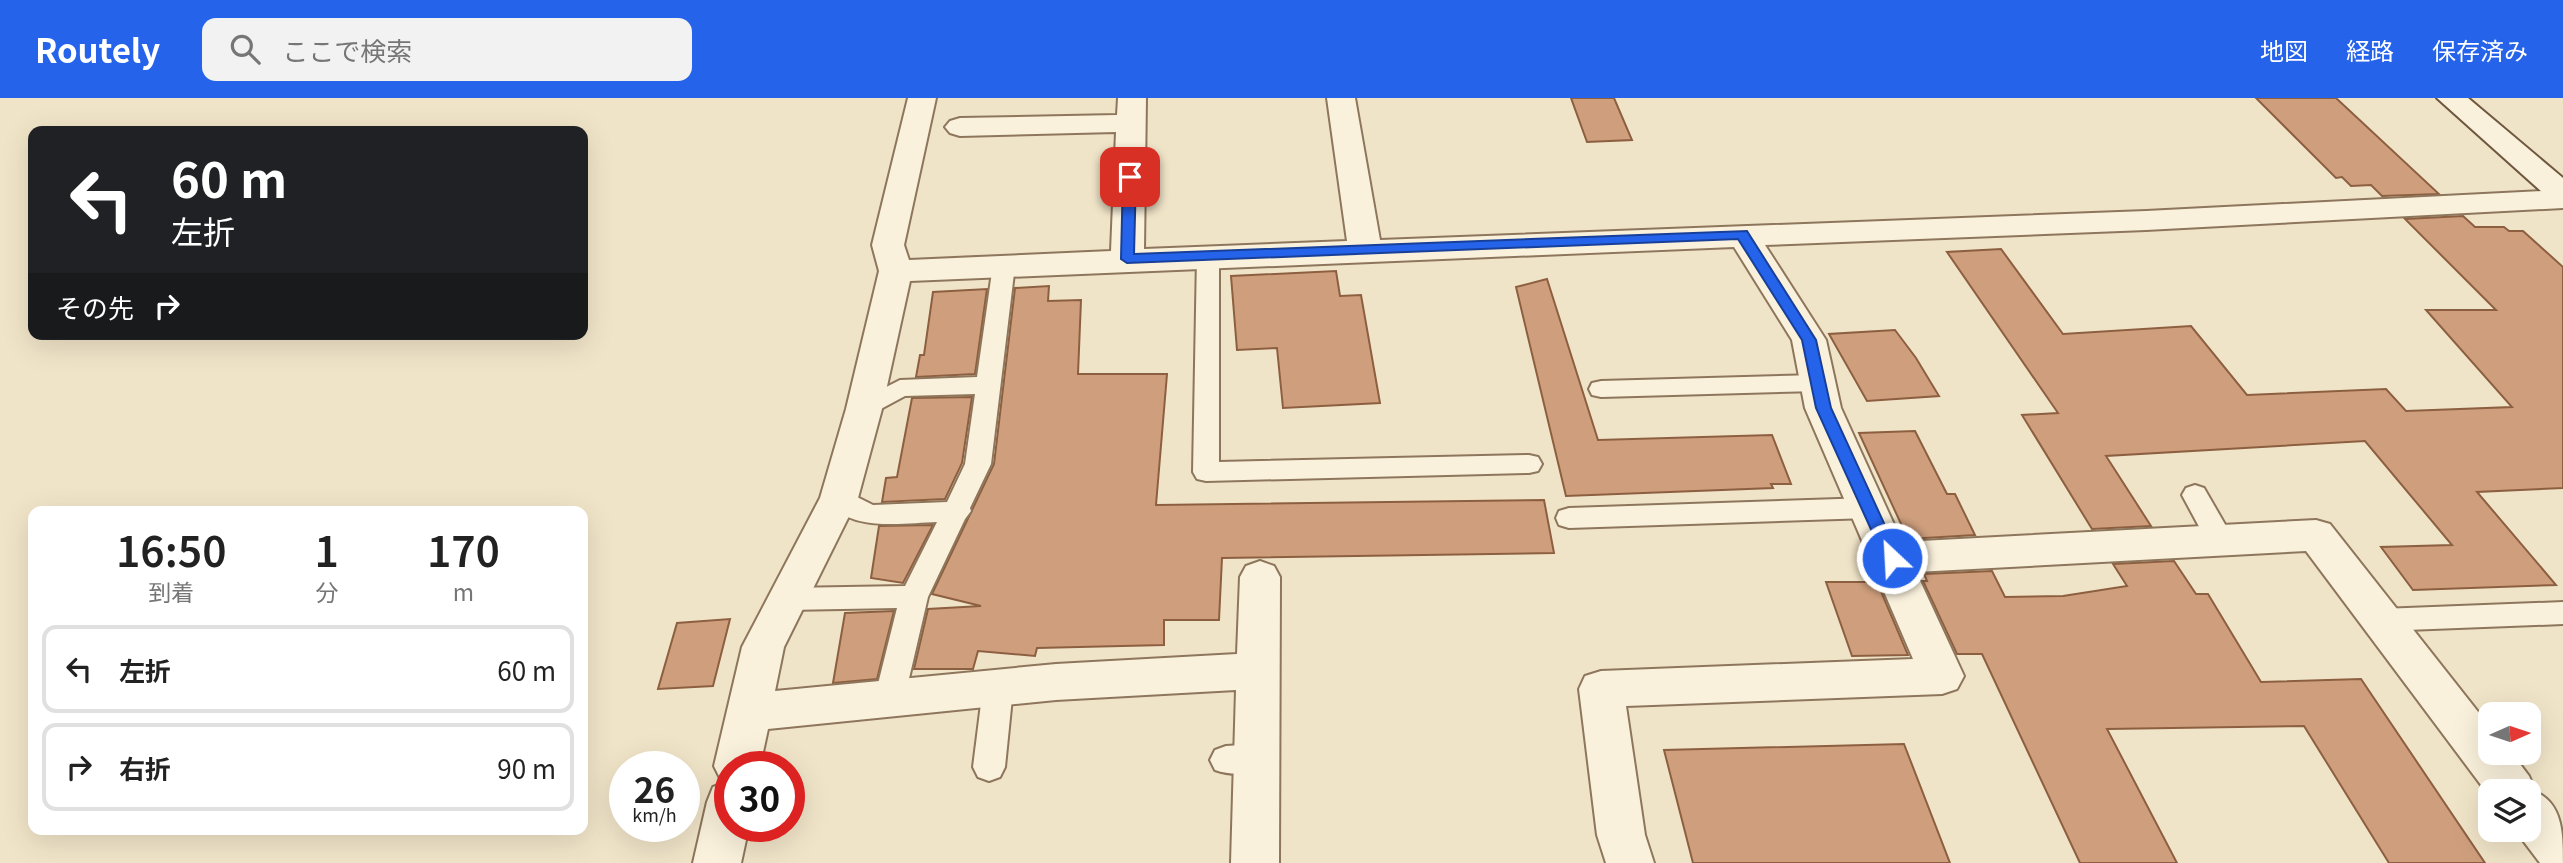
<!DOCTYPE html>
<html lang="ja">
<head>
<meta charset="utf-8">
<style>
	body { margin:0; font-family:Georgia,"Noto Sans JP",serif; background:#f2f2f2; color:#222; height:100vh; display:flex; flex-direction:column; font-size:26px; white-space:nowrap }
	* { box-sizing:border-box; margin:0 }
	p { font-size:23px; color:#767676 }
	.icon { flex:none; width:38px; height:38px; fill:none; stroke:currentColor; stroke-width:2; stroke-linecap:round; stroke-linejoin:round }
	.map { position:relative; flex:1; overflow:hidden }
	.sheet { position:absolute; left:28px; top:408px; width:560px; height:329px; display:flex; flex-direction:column; background:#fff; border-radius:14px; box-shadow:0 7px 28px #0002 }
	.sheet>* { flex:none }
	.guide { position:absolute; left:28px; top:28px; width:560px; height:214px; border-radius:14px; box-shadow:0 7px 28px #0002; background:#202124; color:#fff; overflow:hidden }
	.needle { width:46px; rotate:87deg }
	.controls { position:absolute; left:2478px; top:604px; display:grid; gap:14px }
	.controls a { display:grid; place-items:center; width:63px; height:63px; border-radius:14px; background:#fff; box-shadow:0 7px 28px #0002; font-size:35px }
	.speed { position:absolute; left:609px; top:653px; display:flex; gap:14px; font-size:35px; font-weight:700; text-align:center }
	.speed>* { display:grid; place-content:center; width:91px; height:91px; border-radius:50%; background:#fff; box-shadow:0 7px 28px #0002; line-height:1 }
	.speed small { font-size:18px; font-weight:400 }
	.speed .limit { border:10px solid #d22; background:#fff; color:#111 }
	.pin { position:absolute; display:grid; place-items:center; width:60px; height:60px; color:#fff; margin:-30px; border-radius:14px; box-shadow:0 4px 10px #0006 }
	.me { position:absolute; width:77px; margin:-38px; rotate:335deg; stroke-linejoin:round; filter:drop-shadow(0 0 5px #0008) }
	.turn { display:flex; align-items:center; gap:24px; height:147px; padding:0 28px; font-size:32px }
	.turn .icon { width:91px; height:91px; stroke-width:2.5 }
	.turn b { display:block; font-size:49px; line-height:60px }
	.then { display:flex; align-items:center; height:66px; padding:0 28px; background:#0003; gap:14px; font-size:26px }
	.eta { display:flex; justify-content:space-evenly; align-items:center; height:119px; text-align:center }
	.eta b { font-size:42px; font-weight:600; line-height:49px }
	ul { padding:0; list-style:none }
	li { display:flex; align-items:center; gap:21px; height:88px; margin:0 14px 10px; padding:0 14px; border:4px solid #e0e0e0; border-radius:14px }
	li div { flex:1 }
	li b { display:block; font-size:26px }
	li em { font-style:normal }
	header { display:flex; align-items:center; gap:42px; box-sizing:border-box; height:98px; padding:0 35px; background:#2563eb; color:#fff }
	header strong { font-size:33px }
	nav { display:flex; gap:38px; margin-inline-start:auto; font-size:24px }
	.search { width:490px; height:63px; background:#f2f2f2; display:flex; align-items:center; gap:18px; box-sizing:border-box; padding:0 24px; border-radius:14px; color:#767676; font-size:26px }
	.map>svg:first-child { display:block }
	.building { fill:#cf9f7d; stroke:#8d5f41; stroke-width:2 }
	.lines { fill:none; stroke-linecap:round; stroke-linejoin:round }
	.service-casing { stroke:#8d765c; stroke-width:4 }
	.minor-casing { stroke:#8d765c; stroke-width:4 }
	.secondary-casing { stroke:#6f573f; stroke-width:4 }
	.service { fill:#faf1dc; fill-rule:evenodd }
	.minor { fill:#faf1dc; fill-rule:evenodd }
	.secondary { fill:#faf1dc; fill-rule:evenodd }
	.route { fill:#2563eb; stroke:#184099; stroke-width:2 }
</style>
</head>
<body>
<header>
<strong>Routely</strong>
<div class="search"><svg class="icon" aria-label="search" viewBox="0 0 24 24"><circle cx="10" cy="10" r="6"/><path d="M15 15l6 6"/></svg>ここで検索</div>
<nav><a>地図</a><a>経路</a><a>保存済み</a></nav>
</header>
<div class="map">
<svg width="2563" height="765" viewBox="0 0 2563 765">
	<rect width="100%" height="100%" fill="#f0e4c8"/>
	<g class="building">
		<polygon points="1571,0 1614,0 1632,42 1587,44"/>
		<polygon points="2256,0 2336,0 2439,96 2382,98 2371,87 2351,88 2342,79 2336,80"/>
		<polygon points="2463,118 2475,129 2504,129 2509,133 2523,133 2563,169 2563,390 2477,394 2556,487 2413,492 2381,449 2452,447 2365,343 2106,358 2151,428 2092,431 2022,317 2058,315 1947,154 2001,151 2063,236 2191,228 2247,297 2386,291 2406,313 2512,309 2426,212 2496,212 2405,121"/>
		<polygon points="1336,173 1340,198 1361,197 1380,305 1283,310 1277,250 1237,252 1231,178"/>
		<polygon points="1547,181 1598,342 1772,337 1791,386 1771,386 1773,390 1566,398 1516,189"/>
		<polygon points="1049,188 1048,203 1081,202 1078,276 1167,276 1156,407 1544,402 1554,455 1222,460 1219,522 1164,522 1164,547 1037,550 1035,558 978,553 973,571 914,571 928,511 981,508 932,496 994,366 1015,190"/>
		<polygon points="987,191 975,276 916,279 920,257 924,257 933,194"/>
		<polygon points="1895,232 1916,260 1939,298 1867,303 1829,236"/>
		<polygon points="972,299 962,365 945,401 882,404 886,380 897,379 912,300"/>
		<polygon points="1915,333 1947,396 1955,396 1975,437 1908,441 1859,335"/>
		<polygon points="933,427 903,485 871,480 879,428"/>
		<polygon points="2174,463 2196,496 2208,496 2261,584 2361,581 2485,765 2389,765 2304,628 2107,631 2177,765 2080,765 1982,556 1957,556 1923,483 1927,483 1924,476 1992,473 2005,499 2063,498 2127,488 2113,466"/>
		<polygon points="1826,484 1877,484 1908,557 1852,558"/>
		<polygon points="894,513 877,581 833,585 845,515"/>
		<polygon points="730,521 713,588 658,591 677,525"/>
		<polygon points="1904,646 1950,765 1693,765 1664,652"/>
	</g>
	<g class="lines">
		<defs>
			<g id="service">
				<polygon points="1208,151 1216,153 1219,158 1219,364 1529,357 1538,359 1542,366 1538,373 1529,375 1206,383 1197,381 1193,374 1197,158 1200,153"/>
				<path d="M 1004,160 L 1012,162 L 1015,167 L 991,366 L 970,410 L 971,413 L 965,421 L 928,499 L 904,602 L 900,611 L 889,615 L 878,611 L 874,602 L 897,510 L 787,512 L 777,509 L 773,501 L 777,493 L 787,490 L 905,488 L 937,424 C 903,425 846,435 826,400 L 830,393 L 839,390 L 873,407 L 947,404 L 965,366 L 975,296 L 905,298 L 864,320 L 855,317 L 852,311 L 855,305 L 900,282 L 977,279 L 993,167 L 996,162 Z"/>
				<polygon points="1818,277 1827,279 1830,285 1827,291 1818,293 1601,299 1592,297 1589,291 1592,285 1601,283"/>
				<polygon points="2195,387 2204,390 2230,435 2234,442 2230,449 2220,452 2210,449 2182,397 2186,390"/>
				<polygon points="1869,400 1878,403 1882,410 1878,417 1869,420 1569,430 1559,427 1556,420 1559,413 1569,410"/>
				<polygon points="2563,504 2563,526 2381,533 2371,530 2367,522 2371,514 2381,511"/>
				<polygon points="998,578 1009,581 1013,590 1005,669 1000,679 989,683 978,679 973,669 983,590 987,581"/>
				<path d="M 1258,646 L 1269,650 L 1274,660 L 1269,670 C 1252,676 1232,678 1215,672 L 1210,662 L 1215,652 L 1226,648 Z"/>
			</g>
			<path id="minor" d="M 908,0 L 936,0 L 904,147 L 909,162 L 1111,153 L 1116,34 L 960,38 L 950,35 L 945,29 L 950,23 L 960,20 L 1117,17 L 1118,0 L 1146,0 L 1144,151 L 1347,143 L 1327,0 L 1355,0 L 1380,142 L 2146,113 L 2563,92 L 2563,110 L 2146,132 L 1765,147 L 1826,242 L 1841,310 L 1902,444 L 2316,422 L 2330,426 L 2490,629 L 2490,654 L 2511,654 L 2529,678 L 2536,694 C 2563,706 2563,737 2563,765 L 2540,765 L 2515,732 L 2529,732 L 2529,693 L 2490,693 L 2490,699 L 2306,453 L 1916,474 L 1964,578 L 1957,591 L 1942,596 L 1626,608 L 1645,737 L 1654,765 L 1606,765 L 1597,737 L 1579,591 L 1585,578 L 1601,573 L 1913,561 L 1805,310 L 1792,242 L 1734,149 L 910,183 L 882,311 L 858,400 L 784,549 L 775,593 L 1056,566 L 1237,556 L 1240,479 L 1246,468 L 1260,463 L 1274,468 L 1280,479 L 1279,765 L 1231,765 L 1236,592 L 1056,602 L 768,631 L 760,668 L 730,668 L 730,728 L 749,728 L 741,765 L 693,765 L 707,704 L 713,689 L 727,684 L 721,682 L 714,668 L 742,549 L 820,400 L 846,311 L 879,173 L 872,147 Z"/>
			<polygon id="secondary" points="2437,0 2468,0 2563,80 2563,105 2552,103"/>
		</defs>
		<use href="#service" class="service-casing"/>
		<use href="#minor" class="minor-casing"/>
		<use href="#secondary" class="secondary-casing"/>
		<use href="#service" class="service"/>
		<use href="#minor" class="minor"/>
		<use href="#secondary" class="secondary"/>
	</g>
	<polygon class="route" points="1130,75 1136,79 1134,156 1747,133 1816,242 1831,310 1900,460 1898,464 1886,464 1884,460 1816,310 1802,242 1738,141 1127,165 1121,161 1123,79"/>
</svg>
<div class="controls">
<a><svg class="needle" viewBox="-14 -14 28 28"><path d="M0-13l5 13h-10z" fill="#e53935"/><path d="M0 13l5-13h-10z" fill="#767676"/></svg></a>
<a><svg class="icon" aria-label="layers" viewBox="0 0 24 24"><path d="M12 4l9 5-9 5-9-5zM3 14l9 5 9-5"/></svg></a>
</div>
<div class="speed"><div>26<small>km/h</small></div><div class="limit">30</div></div>
<div class="pin" style="left:1130px;top:79px;background:#d93025"><svg class="icon" aria-label="arrive" viewBox="0 0 24 24"><path d="M6 21V4h12l-3 4 3 4H6"/></svg></div>
<svg class="me" style="left:1892px;top:460px" viewBox="-20 -20 40 40"><circle r="17" fill="#2563eb" stroke="#fff" stroke-width="3"/><path d="M0-11L8 9 0 5-8 9z" fill="#fff"/></svg>
<div class="guide">
<div class="turn"><svg class="icon" aria-label="left" viewBox="0 0 24 24"><path d="M17 20v-9H6M10 6l-5 5 5 5"/></svg><div><b>60 m</b>左折</div></div>
<div class="then">その先<svg class="icon" aria-label="right" viewBox="0 0 24 24"><path d="M7 20v-9h11M14 6l5 5-5 5"/></svg></div>
</div>
<section class="sheet">
<div class="eta">
<div><b>16:50</b><p>到着</p></div>
<div><b>1</b><p>分</p></div>
<div><b>170</b><p>m</p></div>
</div>
<ul>
<li><svg class="icon" aria-label="left" viewBox="0 0 24 24"><path d="M17 20v-9H6M10 6l-5 5 5 5"/></svg><div><b>左折</b></div><em>60 m</em></li>
<li><svg class="icon" aria-label="right" viewBox="0 0 24 24"><path d="M7 20v-9h11M14 6l5 5-5 5"/></svg><div><b>右折</b></div><em>90 m</em></li>
</ul>
</section>
</div>
</body>
</html>
